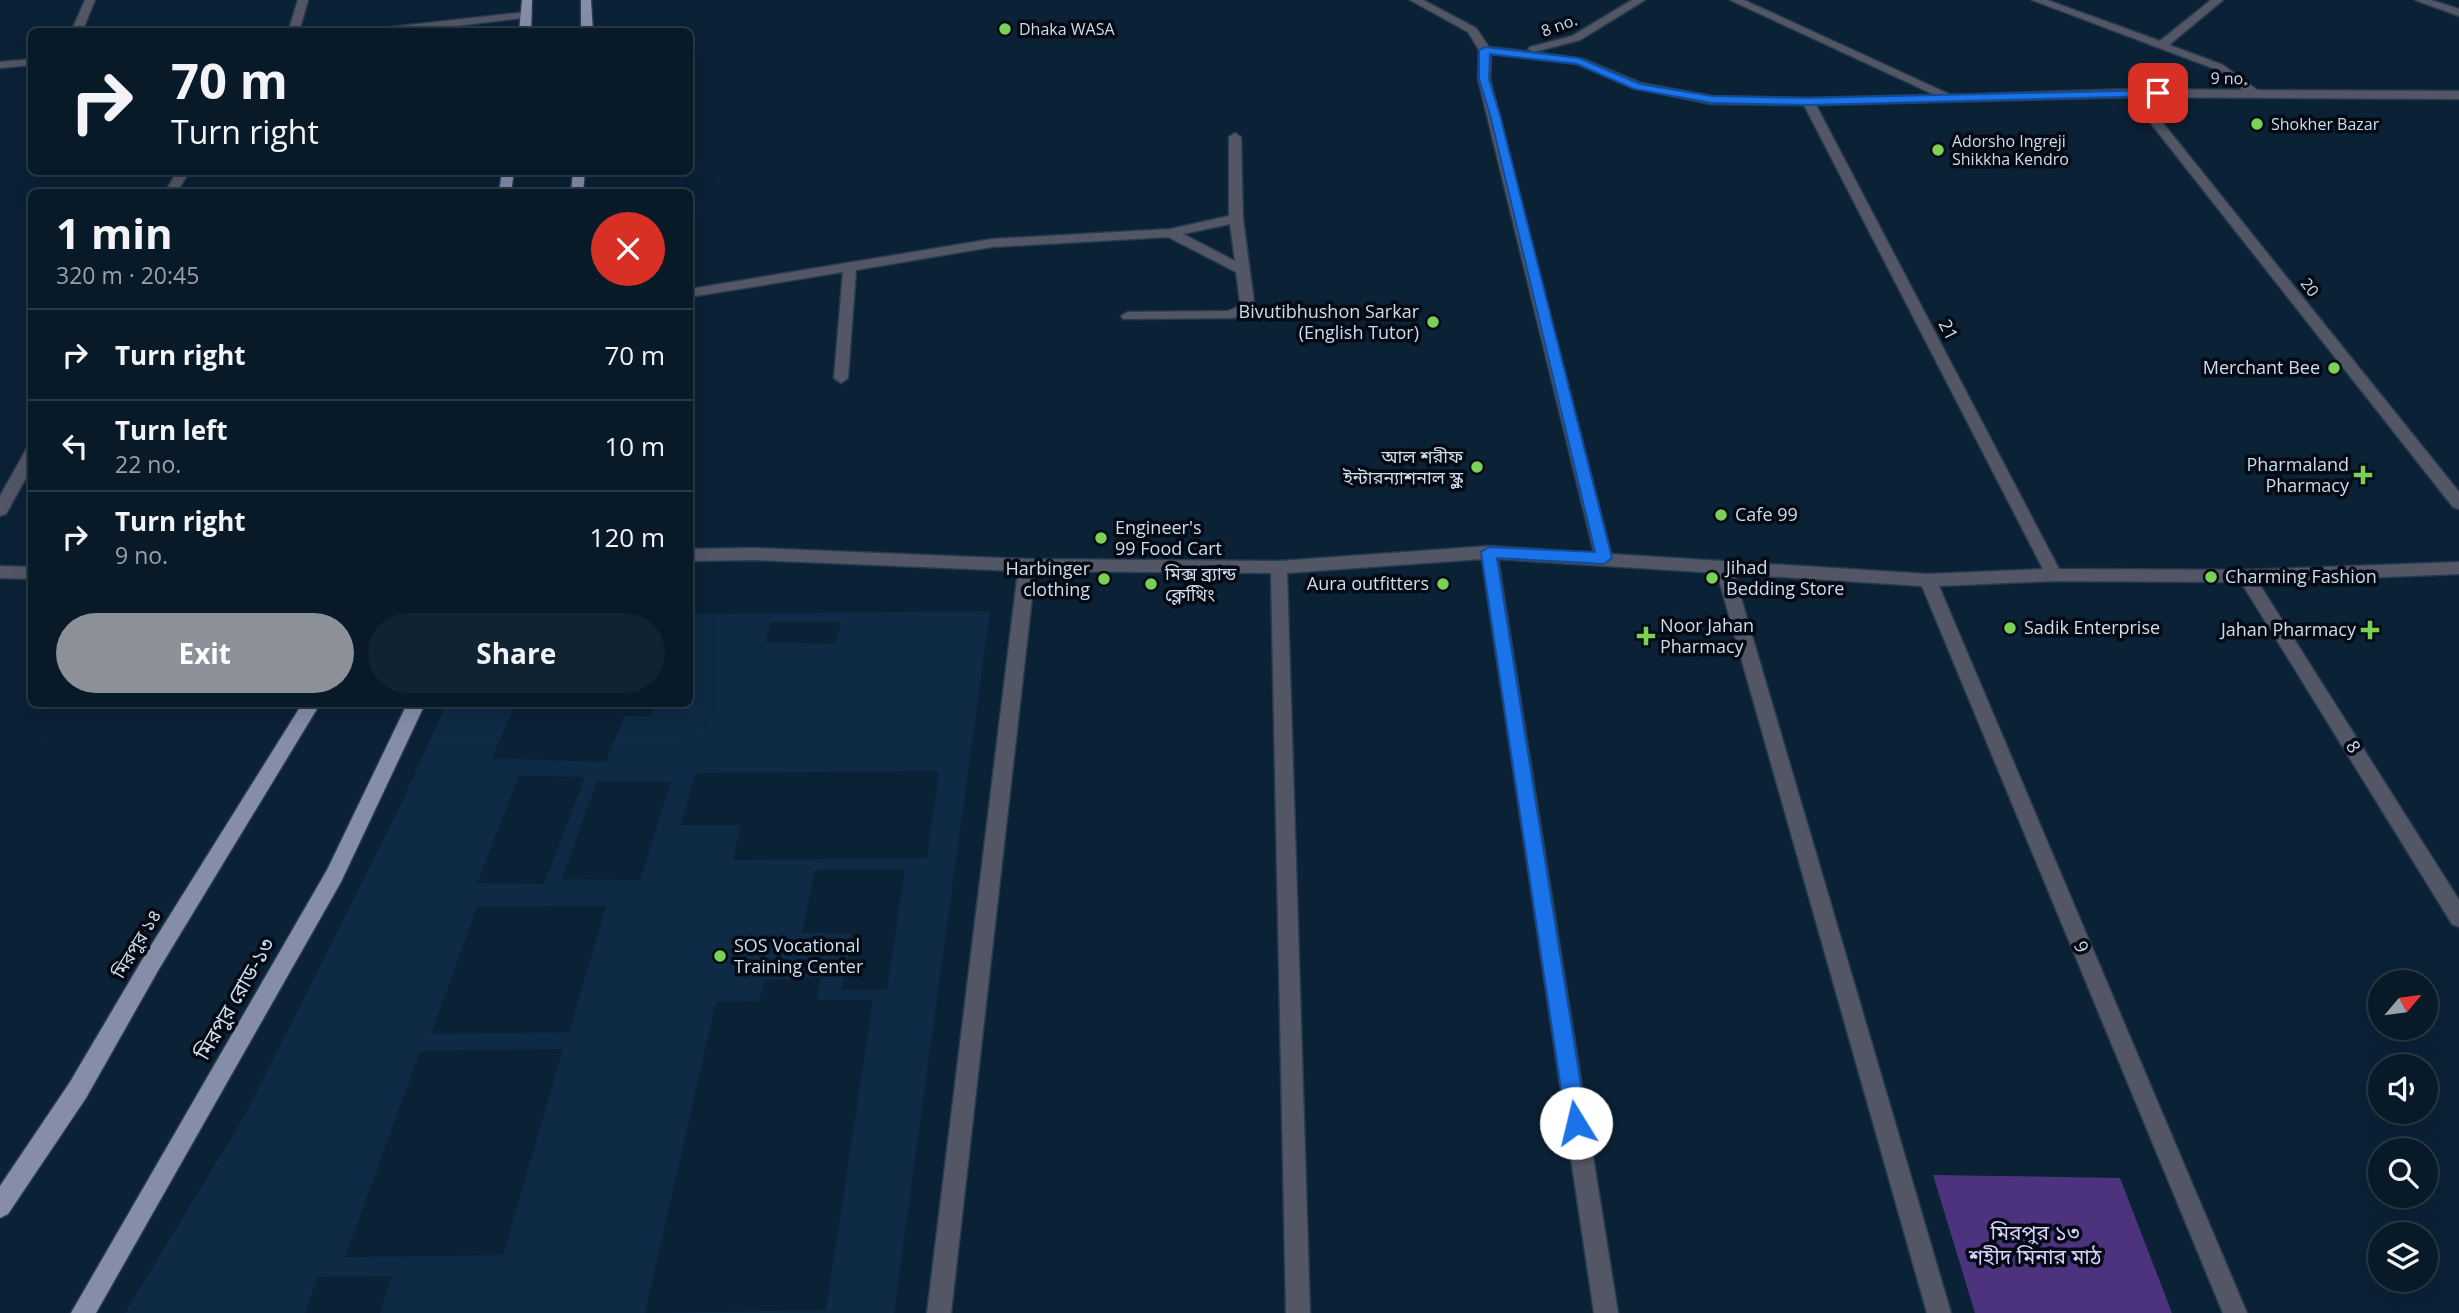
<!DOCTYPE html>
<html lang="en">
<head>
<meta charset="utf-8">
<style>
	body { margin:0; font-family:"Open Sans","Noto Sans Bengali",sans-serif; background:#112230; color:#f1f3f6; height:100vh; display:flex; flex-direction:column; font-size:26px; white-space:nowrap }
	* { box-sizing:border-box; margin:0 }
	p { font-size:23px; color:#98a0a8 }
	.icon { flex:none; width:38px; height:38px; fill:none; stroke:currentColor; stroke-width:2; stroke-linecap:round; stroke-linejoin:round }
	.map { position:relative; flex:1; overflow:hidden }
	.panel { position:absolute; left:28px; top:189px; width:665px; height:518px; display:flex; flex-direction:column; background:#081928; border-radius:10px; box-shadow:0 7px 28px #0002,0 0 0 2px #293845 }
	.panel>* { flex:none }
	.hud { position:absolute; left:28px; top:28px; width:665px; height:147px; border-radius:10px; box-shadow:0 7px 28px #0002,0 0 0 2px #293845; background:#081928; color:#f1f3f6; overflow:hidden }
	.needle { width:46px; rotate:61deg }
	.tools { position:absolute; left:2368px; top:970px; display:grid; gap:14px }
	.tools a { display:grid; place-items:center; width:70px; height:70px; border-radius:50%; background:#081928; box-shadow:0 7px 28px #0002,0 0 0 2px #293845; font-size:35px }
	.pin { position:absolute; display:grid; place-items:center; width:60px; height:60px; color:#fff; margin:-30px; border-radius:14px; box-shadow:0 4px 10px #0006 }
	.me { position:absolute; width:77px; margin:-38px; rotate:351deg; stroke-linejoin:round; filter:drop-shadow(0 0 5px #0008) }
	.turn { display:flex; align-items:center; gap:24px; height:147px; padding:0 28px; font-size:32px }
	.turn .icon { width:91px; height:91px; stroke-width:2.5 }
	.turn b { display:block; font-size:49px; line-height:60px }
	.round { display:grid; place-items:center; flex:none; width:74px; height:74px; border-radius:37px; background:#112230 }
	.overview { display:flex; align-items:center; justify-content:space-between; height:119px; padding:0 28px }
	h1 { font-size:42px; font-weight:700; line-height:52px }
	.cta { display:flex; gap:14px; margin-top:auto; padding:14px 28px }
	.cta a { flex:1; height:80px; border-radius:42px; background:#8c9099; color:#fff; font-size:28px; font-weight:700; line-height:80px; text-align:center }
	.cta a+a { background:#112230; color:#f1f3f6 }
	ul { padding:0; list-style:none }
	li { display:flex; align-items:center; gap:21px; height:91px; padding:0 28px; border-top:2px solid #293845 }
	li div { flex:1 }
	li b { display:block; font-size:26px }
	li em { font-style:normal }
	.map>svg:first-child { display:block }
	.built { fill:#0f2a45; fill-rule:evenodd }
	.green { fill:#4d337e }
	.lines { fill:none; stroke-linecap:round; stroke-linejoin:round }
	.lane-casing { stroke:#263b4f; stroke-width:3 }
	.street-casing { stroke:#263b4f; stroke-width:3 }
	.primary-casing { stroke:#263b4f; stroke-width:3 }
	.lane { fill:#535664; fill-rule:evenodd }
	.street { fill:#535664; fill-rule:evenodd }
	.primary { fill:#858da9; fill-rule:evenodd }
	.route { fill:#1a73e8; stroke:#114b97; stroke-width:2 }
	.poi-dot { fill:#7bd156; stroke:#030a13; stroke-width:2.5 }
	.labels { text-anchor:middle; stroke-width:7; stroke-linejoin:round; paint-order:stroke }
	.far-street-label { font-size:16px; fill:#cfddeb; stroke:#030a13 }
	.far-poi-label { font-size:16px; fill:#cfddeb; stroke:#030a13; text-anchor:start }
	.poi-label { font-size:18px; fill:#cfddeb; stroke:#030a13; text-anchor:start }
	.street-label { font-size:18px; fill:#cfddeb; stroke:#030a13 }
	.near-street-label { font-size:21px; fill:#cfddeb; stroke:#030a13 }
	.near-park-label { font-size:21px; fill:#dacffd; stroke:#030a13 }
</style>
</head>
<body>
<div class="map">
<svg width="2459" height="1313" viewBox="0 0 2459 1313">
	<rect width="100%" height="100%" fill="#0b2136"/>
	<path class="built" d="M 990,611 L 894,1313 L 649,1313 L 826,1310 L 873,1000 L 817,1000 L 821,978 L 765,980 L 759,1001 L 716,1002 L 645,1313 L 380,1313 L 392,1276 L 318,1277 L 305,1313 L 125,1313 L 245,1115 L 397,813 L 446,704 L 516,704 L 492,758 L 606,762 L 624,716 L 650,717 L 655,704 L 690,704 L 690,614 ZM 771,622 L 840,622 L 841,623 L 835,644 L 765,642 ZM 939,771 L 927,858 L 733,860 L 741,825 L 681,825 L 695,773 ZM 519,776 L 585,777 L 544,884 L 477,883 ZM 597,781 L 671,782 L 640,880 L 562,879 ZM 905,869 L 887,990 L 842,990 L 852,933 L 802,933 L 815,870 ZM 606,906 L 569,1032 L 431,1034 L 477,907 ZM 563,1049 L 503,1255 L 345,1257 L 420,1051 Z"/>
	<polygon class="green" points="1933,1175 2120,1178 2172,1313 1975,1313"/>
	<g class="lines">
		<defs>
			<path id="lane" d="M 1235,133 L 1241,137 L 1243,219 L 1254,302 L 1248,313 L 1234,318 L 1123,319 L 1121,316 L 1128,312 L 1228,311 L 1237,307 L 1240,302 L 1236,272 L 1168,237 L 992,247 L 856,270 L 848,378 L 841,383 L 834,378 L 843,272 L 690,297 L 690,289 L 992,239 L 1170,229 L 1229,216 L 1229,137 ZM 1230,224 L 1235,261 L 1183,234 Z"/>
			<g id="street">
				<polygon points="85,0 95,0 82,32 71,32"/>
				<polygon points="298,0 308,0 299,32 288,32"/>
				<path d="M 1410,0 L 1423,0 L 1476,28 L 1489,47 L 1533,52 L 1528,49 L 1530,47 L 1572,36 L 1632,0 L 1645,0 L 1580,40 L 1534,52 L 1583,59 L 1641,83 L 1711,96 L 1808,98 L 1935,95 L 1730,0 L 1744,0 L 1951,95 L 2133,89 L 2242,90 L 2215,69 L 2032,0 L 2047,0 L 2160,41 L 2211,0 L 2223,0 L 2169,45 L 2223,65 L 2257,90 L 2459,91 L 2459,99 L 2142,97 L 2459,492 L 2459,509 L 2453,507 L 2130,97 L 1816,105 L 2059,569 L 2246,570 L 2459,562 L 2459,574 L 2258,582 L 2459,900 L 2459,927 L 2452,924 L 2241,582 L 2054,581 L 1939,586 L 2247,1313 L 2223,1313 L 1922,586 L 1734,574 L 1951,1313 L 1927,1313 L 1717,573 L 1498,559 L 1618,1313 L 1594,1313 L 1482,559 L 1287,573 L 1310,1313 L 1286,1313 L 1271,573 L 1035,571 L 951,1313 L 927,1313 L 1018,571 L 754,560 L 690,561 L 690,549 L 754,548 L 1027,559 L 1279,561 L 1489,546 L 1594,553 L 1478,79 L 1479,50 L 1468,32 ZM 1491,54 L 1577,64 L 1634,88 L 1711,104 L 1804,105 L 2043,569 L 1928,574 L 1611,554 L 1490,79 Z"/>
				<polygon points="2415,0 2431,0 2459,9 2459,16"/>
				<polygon points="526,12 530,13 530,17 407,32 368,32 373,29"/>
				<polygon points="32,59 32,65 0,68 0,62"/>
				<polygon points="177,172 189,172 177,192 165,192"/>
				<polygon points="32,447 32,467 6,514 0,516 0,496 27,448"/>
				<polygon points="0,566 32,567 32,579 0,578"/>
			</g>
			<g id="primary">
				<polygon points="522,0 532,0 531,32 519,32"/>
				<polygon points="581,0 591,0 593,32 581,32"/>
				<polygon points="502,172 514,172 511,192 499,192"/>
				<polygon points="573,172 585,172 583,192 571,192"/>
				<polygon points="302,704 320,704 159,969 86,1098 8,1214 0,1218 0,1186 70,1082 145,955"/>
				<polygon points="407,704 425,704 341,882 96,1313 71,1313 327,870"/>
			</g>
		</defs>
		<use href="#lane" class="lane-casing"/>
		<use href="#street" class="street-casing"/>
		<use href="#primary" class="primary-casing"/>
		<use href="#lane" class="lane"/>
		<use href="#street" class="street"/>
		<use href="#primary" class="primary"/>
	</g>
	<polygon class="route" points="1485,47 1579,58 1640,84 1712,96 1808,98 2158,90 2163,93 2158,96 1808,105 1712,103 1634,89 1577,64 1490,54 1489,79 1500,115 1612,558 1604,564 1497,558 1587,1123 1584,1130 1576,1133 1569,1130 1566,1123 1481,552 1489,547 1595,552 1490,115 1479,79 1479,50"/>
	<g class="poi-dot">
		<circle cx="1005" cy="29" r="7"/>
		<circle cx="2257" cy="124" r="7"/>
		<circle cx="1938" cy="150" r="7"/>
		<circle cx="1433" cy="322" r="7"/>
		<circle cx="2334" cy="368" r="7"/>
		<circle cx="1477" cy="467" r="7"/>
		<path d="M2359.5 464.5h7v7h7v7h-7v7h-7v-7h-7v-7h7z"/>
		<circle cx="1721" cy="515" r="7"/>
		<circle cx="1101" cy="538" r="7"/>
		<circle cx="2211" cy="577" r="7"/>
		<circle cx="1712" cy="578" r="7"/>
		<circle cx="1104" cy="579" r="7"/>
		<circle cx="1151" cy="584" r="7"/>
		<circle cx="1443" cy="584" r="7"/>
		<circle cx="2010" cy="628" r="7"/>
		<path d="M2366.5 619.5h7v7h7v7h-7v7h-7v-7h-7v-7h7z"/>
		<path d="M1642.5 625.5h7v7h7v7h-7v7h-7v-7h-7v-7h7z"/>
		<circle cx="720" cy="956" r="7"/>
	</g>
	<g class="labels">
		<g class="far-street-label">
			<text transform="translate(1559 25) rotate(-20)" y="6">8 no.</text>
			<text transform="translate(2229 78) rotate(1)" y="6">9 no.</text>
			<text transform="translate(2310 287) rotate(52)" y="6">20</text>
		</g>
		<g class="far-poi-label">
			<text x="1019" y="35">Dhaka WASA</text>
			<text x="2271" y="130">Shokher Bazar</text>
			<text x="1952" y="147">Adorsho Ingreji<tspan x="1952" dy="18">Shikkha Kendro</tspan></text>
		</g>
		<g class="poi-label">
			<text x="1419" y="318" text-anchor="end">Bivutibhushon Sarkar<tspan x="1419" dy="21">(English Tutor)</tspan></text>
			<text x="2320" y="374" text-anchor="end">Merchant Bee</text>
			<text x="1463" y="463" text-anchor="end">আল শরীফ<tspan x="1463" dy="21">ইন্টারন্যাশনাল স্কুল</tspan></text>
			<text x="2349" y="471" text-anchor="end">Pharmaland<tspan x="2349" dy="21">Pharmacy</tspan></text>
			<text x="1735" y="521">Cafe 99</text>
			<text x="1115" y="534">Engineer's<tspan x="1115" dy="21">99 Food Cart</tspan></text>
			<text x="1726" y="574">Jihad<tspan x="1726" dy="21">Bedding Store</tspan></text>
			<text x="1090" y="575" text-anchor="end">Harbinger<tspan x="1090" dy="21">clothing</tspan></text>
			<text x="1165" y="580">মিক্স ব্র্যান্ড<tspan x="1165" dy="21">ক্লেথিিং</tspan></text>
			<text x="2225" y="583">Charming Fashion</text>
			<text x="1429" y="590" text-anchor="end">Aura outfitters</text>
			<text x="1660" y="632">Noor Jahan<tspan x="1660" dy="21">Pharmacy</tspan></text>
			<text x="2024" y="634">Sadik Enterprise</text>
			<text x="2356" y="636" text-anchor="end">Jahan Pharmacy</text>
			<text x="734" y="952">SOS Vocational<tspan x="734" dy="21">Training Center</tspan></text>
		</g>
		<g class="street-label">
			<text transform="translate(1948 330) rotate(63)" y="6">21</text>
			<text transform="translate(2353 747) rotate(58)" y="6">8</text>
			<text transform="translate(137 944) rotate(-59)" y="6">মিরপুর ১৪</text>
			<text transform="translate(2081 947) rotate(67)" y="6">9</text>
		</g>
		<g class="near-street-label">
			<text transform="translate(235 999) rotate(-60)" y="7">মিরপুর রোড-১৩</text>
		</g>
		<g class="near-park-label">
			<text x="2035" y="1240">মিরপুর ১৩<tspan x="2035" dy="24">শহীদ মিনার মাঠ</tspan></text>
		</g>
	</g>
</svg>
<div class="tools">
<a><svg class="needle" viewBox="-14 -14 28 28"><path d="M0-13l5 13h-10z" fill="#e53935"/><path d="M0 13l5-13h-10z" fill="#98a0a8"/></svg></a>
<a><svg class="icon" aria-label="sound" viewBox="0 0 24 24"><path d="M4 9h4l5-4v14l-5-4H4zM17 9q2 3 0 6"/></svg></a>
<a><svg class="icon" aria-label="search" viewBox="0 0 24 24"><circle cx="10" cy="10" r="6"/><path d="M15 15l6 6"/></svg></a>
<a><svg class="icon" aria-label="layers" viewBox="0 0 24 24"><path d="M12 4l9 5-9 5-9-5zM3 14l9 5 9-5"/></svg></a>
</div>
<div class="pin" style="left:2158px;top:93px;background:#d93025"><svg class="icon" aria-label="arrive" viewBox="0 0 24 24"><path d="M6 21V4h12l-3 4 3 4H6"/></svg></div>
<svg class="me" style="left:1576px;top:1123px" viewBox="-20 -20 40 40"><circle r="19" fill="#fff"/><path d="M0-13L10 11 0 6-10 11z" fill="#1a73e8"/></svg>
<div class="hud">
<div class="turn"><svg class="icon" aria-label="right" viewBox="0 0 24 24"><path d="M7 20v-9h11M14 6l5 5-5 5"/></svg><div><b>70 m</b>Turn right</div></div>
</div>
<section class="panel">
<div class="overview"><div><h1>1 min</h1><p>320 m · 20:45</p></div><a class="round" style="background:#d93025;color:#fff"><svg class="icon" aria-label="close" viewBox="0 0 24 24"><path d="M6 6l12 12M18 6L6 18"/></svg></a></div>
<ul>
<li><svg class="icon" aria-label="right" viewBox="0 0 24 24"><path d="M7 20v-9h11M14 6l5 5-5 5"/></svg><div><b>Turn right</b></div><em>70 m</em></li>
<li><svg class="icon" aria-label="left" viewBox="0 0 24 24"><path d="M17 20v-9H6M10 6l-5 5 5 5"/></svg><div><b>Turn left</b><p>22 no.</p></div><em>10 m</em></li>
<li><svg class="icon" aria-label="right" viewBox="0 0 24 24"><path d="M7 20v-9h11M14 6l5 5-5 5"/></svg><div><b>Turn right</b><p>9 no.</p></div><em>120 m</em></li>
</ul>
<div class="cta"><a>Exit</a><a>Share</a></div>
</section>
</div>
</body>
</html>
